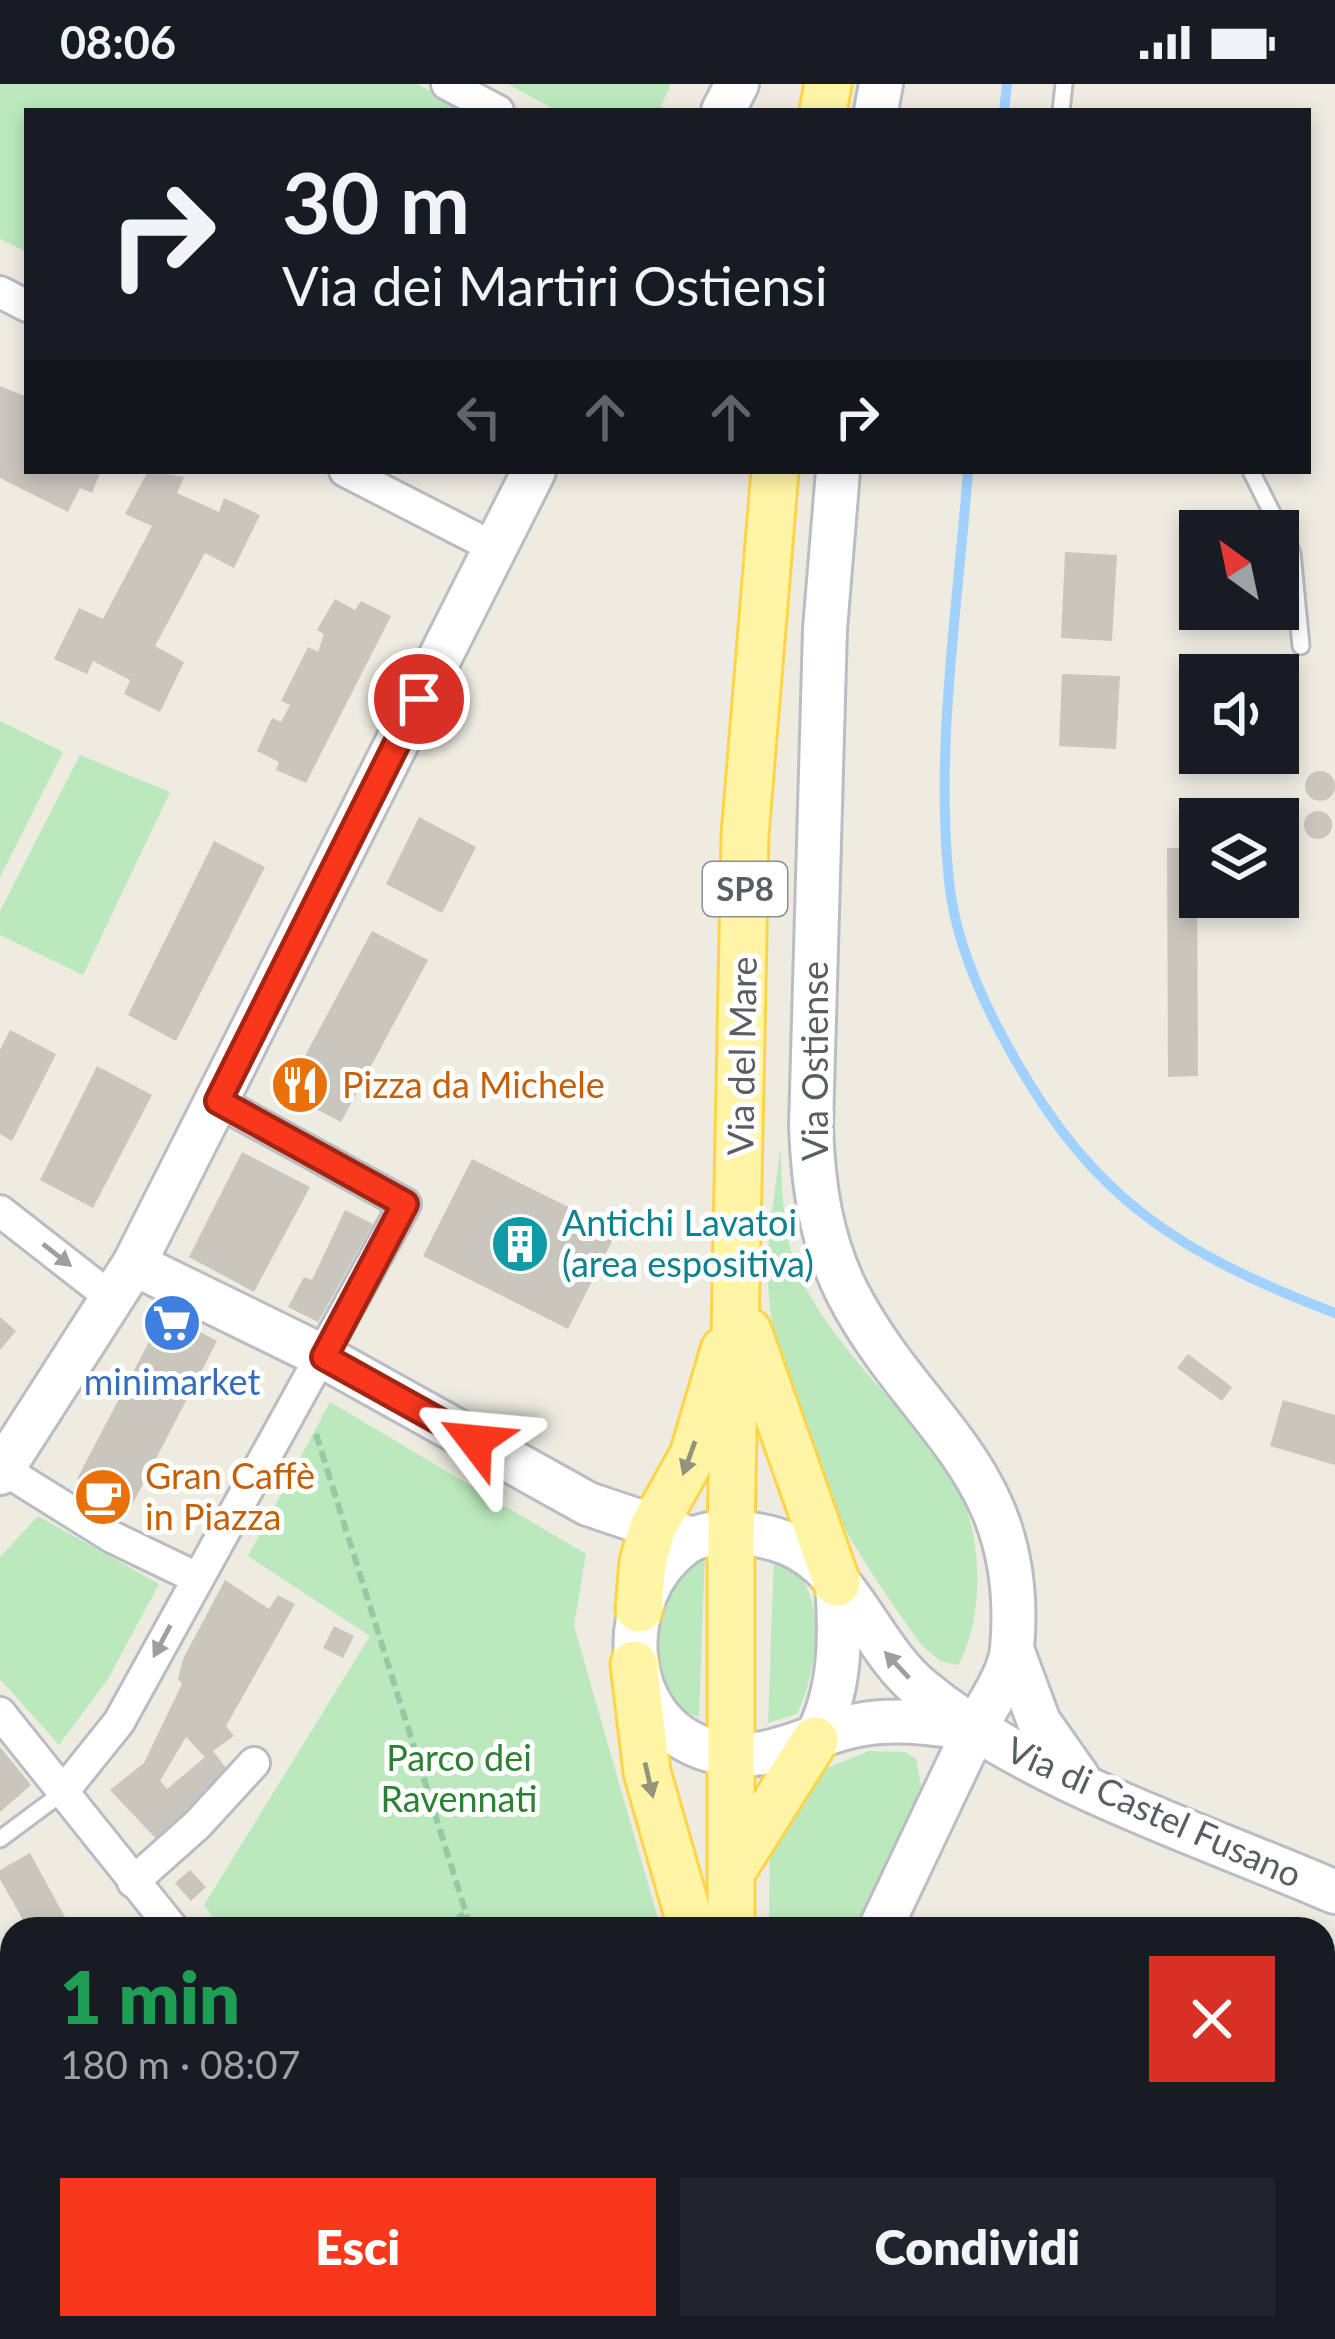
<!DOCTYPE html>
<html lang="it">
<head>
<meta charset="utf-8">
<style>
	body { margin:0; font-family:Lato,sans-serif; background:#20242c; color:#f1f3f6; height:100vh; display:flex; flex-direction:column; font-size:45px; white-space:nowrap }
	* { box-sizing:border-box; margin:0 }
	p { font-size:39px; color:#9ea1a6 }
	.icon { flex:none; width:66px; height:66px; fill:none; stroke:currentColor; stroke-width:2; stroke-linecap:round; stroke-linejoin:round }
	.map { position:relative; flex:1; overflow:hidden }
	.details { position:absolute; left:0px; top:1833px; width:1335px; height:423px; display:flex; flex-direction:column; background:#171b24; border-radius:36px 36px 0 0; box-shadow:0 6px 18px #0003 }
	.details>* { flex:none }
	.hud { position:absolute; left:24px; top:24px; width:1287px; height:366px; border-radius:0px; box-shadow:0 6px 18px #0003; background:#171b24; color:#f1f3f6; overflow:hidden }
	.needle { width:78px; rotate:327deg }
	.buttons { position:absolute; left:1179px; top:426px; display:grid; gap:24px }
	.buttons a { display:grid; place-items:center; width:120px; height:120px; border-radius:0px; background:#171b24; box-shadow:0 6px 18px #0003; font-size:60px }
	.pin { position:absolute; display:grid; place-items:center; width:102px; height:102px; color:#fff; margin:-51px; border:6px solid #fff; border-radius:50%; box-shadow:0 3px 12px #0007 }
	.me { position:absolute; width:132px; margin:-66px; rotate:299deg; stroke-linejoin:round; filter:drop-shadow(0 0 9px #0008) }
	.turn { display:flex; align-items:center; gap:42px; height:252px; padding:0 60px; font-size:54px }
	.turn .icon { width:156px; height:156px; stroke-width:2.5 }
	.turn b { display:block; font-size:84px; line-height:102px }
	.lanes { display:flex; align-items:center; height:114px; padding:0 60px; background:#0003; justify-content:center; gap:60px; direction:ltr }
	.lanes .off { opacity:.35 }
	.round { display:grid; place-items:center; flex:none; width:126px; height:126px; border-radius:0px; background:#20242c }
	.overview { display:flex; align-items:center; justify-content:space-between; height:204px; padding:0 60px }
	h1 { font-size:72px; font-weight:800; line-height:90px; color:#1e9e55 }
	.cta { display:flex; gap:24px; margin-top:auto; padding:24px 60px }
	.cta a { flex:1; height:138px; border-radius:0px; background:#f9371c; color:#fff; font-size:48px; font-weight:800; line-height:138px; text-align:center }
	.cta a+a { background:#20242c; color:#f1f3f6 }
	.status { display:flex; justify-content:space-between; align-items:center; height:84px; padding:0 60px; background:#171b24; direction:ltr }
	.status svg { height:33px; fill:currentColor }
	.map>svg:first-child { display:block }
	.green { fill:#bbe9bd }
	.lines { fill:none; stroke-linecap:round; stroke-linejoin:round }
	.stream { stroke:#a0d1ff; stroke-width:10 }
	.building { fill:#c9c6be; fill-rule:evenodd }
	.lane-casing { stroke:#b9bcc2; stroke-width:21 }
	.street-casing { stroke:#b9bcc2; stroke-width:36 }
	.secondary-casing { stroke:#babdc4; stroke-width:48 }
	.primary-casing { stroke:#ffd44a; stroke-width:51 }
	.path { stroke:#94caa5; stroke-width:6; stroke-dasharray:12 6; stroke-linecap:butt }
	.lane { stroke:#fff; stroke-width:15 }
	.street { stroke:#fff; stroke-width:30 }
	.secondary { stroke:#fff; stroke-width:42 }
	.primary { stroke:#fff5a5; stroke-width:45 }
	.oneway { fill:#9c9ea2 }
	.oneway2 { fill:#94937b }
	.route-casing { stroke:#a22412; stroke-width:30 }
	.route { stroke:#f9371c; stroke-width:21 }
	.labels { text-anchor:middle; stroke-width:10; stroke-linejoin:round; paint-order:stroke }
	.shield { fill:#fff; stroke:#8c8e92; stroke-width:3 }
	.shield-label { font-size:33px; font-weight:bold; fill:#5a5e64 }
	.street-label { font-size:36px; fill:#5a5e64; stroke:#fff }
	.food-label { font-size:36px; fill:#c56008; stroke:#fff; text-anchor:start }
	.culture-label { font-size:36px; fill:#0d838f; stroke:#fff; text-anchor:start }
	.shop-label { font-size:36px; fill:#366cbe; stroke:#fff }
	.park-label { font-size:36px; fill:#2b8233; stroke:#fff }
</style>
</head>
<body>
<div class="status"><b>08:06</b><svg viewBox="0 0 49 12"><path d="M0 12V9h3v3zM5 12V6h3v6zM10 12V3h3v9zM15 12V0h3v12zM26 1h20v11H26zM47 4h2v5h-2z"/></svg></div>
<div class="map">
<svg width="1335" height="2255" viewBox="0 0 1335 2255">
	<rect width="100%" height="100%" fill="#eeece1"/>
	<g class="green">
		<polygon points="0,0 417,0 469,27 27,27 27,168 0,155"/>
		<polygon points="508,0 671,0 661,22 671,27 557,27"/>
		<polygon points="0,637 63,668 0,793"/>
		<polygon points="80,671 170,708 83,891 0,851 0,827"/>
		<path d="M 780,1064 C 783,1108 782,1158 803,1199 C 842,1274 908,1326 953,1396 C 983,1444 986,1532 958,1581 L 942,1578 L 922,1562 C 838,1443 779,1351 768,1202 C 765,1158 776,1108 780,1064 Z"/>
		<polygon points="330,1318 586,1470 574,1542 661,1845 222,1845 204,1821 370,1552 248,1472"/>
		<polygon points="38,1432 159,1500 108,1595 59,1661 0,1595 0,1473"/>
		<path d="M 705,1468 L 699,1633 L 670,1622 C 649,1555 650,1514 705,1468 Z"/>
		<path d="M 774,1473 C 833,1496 818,1585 797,1630 L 768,1639 Z"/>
		<polygon points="869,1667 905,1668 916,1675 922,1707 860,1845 769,1845 770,1741 827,1684"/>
		<polygon points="532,2244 695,2244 695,2255 540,2255"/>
	</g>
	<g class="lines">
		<g class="stream">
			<polyline points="1004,27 1007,0"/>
			<path d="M 968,387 C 958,521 935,663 949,797 C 955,857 982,917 1011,968 C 1094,1117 1179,1169 1335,1229"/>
		</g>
	</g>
	<g class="building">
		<polygon points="0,302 27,313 27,387 101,387 92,409 80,404 68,428 0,394"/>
		<polygon points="148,387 184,393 177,409 219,428 224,414 260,431 234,484 205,469 155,562 184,578 160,628 124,610 130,596 93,577 87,590 54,575 79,524 103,535 152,442 125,430"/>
		<polygon points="1065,468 1117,471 1112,557 1061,554"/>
		<polygon points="335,515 355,526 361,517 391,532 306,699 276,686 279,678 257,667 272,634 281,638 290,621 281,617 308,563 318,568 324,550 317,546"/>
		<polygon points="1062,590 1120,592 1116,665 1059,662"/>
		<circle cx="1320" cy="702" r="15"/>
		<circle cx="1318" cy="741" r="14"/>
		<polygon points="419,733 476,763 442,829 386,800"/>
		<polygon points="214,757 265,783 176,957 128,931"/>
		<polygon points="1167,764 1197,764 1198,992 1168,993"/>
		<polygon points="372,847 428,876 341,1038 285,1009"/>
		<polygon points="10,946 56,970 12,1057 0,1050 0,966"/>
		<polygon points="97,982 152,1011 93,1124 40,1096"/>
		<polygon points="242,1068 310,1103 254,1208 189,1173"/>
		<polygon points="472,1075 617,1147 568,1245 423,1172"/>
		<polygon points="345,1126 373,1140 318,1238 288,1223 304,1193 312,1196"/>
		<polygon points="164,1229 217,1257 131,1423 114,1414 108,1427 87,1416 94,1404 77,1395"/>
		<polygon points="0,1233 16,1247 0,1266"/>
		<polygon points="1188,1270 1232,1303 1222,1317 1177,1284"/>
		<polygon points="1283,1316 1335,1331 1335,1381 1270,1362"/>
		<path d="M 225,1496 L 269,1525 L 278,1511 L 295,1520 L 226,1642 L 234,1652 L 213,1667 L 233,1693 L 161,1760 L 110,1706 L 144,1679 L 182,1600 L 178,1595 L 183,1575 ZM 186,1653 L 205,1673 L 167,1705 L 160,1697 Z"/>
		<polygon points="334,1542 354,1552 343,1574 323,1564"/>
		<polygon points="0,1663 31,1701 0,1728"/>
		<polygon points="30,1769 66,1835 52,1845 28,1845 0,1795 0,1786"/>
		<polygon points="190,1786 206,1803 191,1817 175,1799"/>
		<polygon points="12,1864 12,1898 0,1876 0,1869"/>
		<polygon points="12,1998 12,2071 0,2075 0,2003"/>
		<polygon points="12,2141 12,2205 3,2208 0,2144"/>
		<polygon points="74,2244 137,2244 140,2254 76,2255"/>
		<polygon points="143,2244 200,2244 200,2246 145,2255"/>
		<polygon points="393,2244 457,2244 459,2255 396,2255"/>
	</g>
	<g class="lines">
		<defs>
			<g id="lane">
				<polyline points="1061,27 1064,0"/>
				<polyline points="1251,387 1292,469 1301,562"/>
				<polyline points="0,1755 62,1709"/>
				<polyline points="0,1996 12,1990"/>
				<polyline points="0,2122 12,2118"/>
			</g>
			<g id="street">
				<polyline points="447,0 498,27"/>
				<polyline points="0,208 27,222"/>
				<polyline points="345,387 495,464"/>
				<polyline points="0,1127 114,1216"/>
				<polyline points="3,1385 112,1453 197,1494"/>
				<polyline points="0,1629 173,1845"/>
				<polyline points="62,1709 119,1638 405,1120 217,1017"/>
				<polyline points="133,1798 197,1741 254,1679"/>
				<polyline points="0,1907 4,1905"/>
				<polyline points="477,2244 482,2255"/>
			</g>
			<g id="secondary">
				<polyline points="723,27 737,0"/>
				<polyline points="876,27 881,0"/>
				<path d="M 838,387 L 825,545 L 811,1042 C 813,1101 821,1157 848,1210 C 917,1342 1028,1387 1012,1565 C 1010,1591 986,1623 974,1647 C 942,1713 912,1779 880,1845"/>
				<polyline points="134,1180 324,1273 588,1420 686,1453"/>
				<polyline points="0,1389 134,1180 534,387"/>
				<polyline points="1013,1568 1039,1638 1077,1692"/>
				<path d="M 975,1645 C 936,1640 897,1633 858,1641 C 805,1651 766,1683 709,1666 C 618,1639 614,1513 683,1461 C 712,1439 775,1449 804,1468 C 854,1499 875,1567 921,1605 C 1030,1696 1204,1751 1335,1808"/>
				<path d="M 815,1656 C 841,1607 841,1554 837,1500"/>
				<polyline points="792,2255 792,2244"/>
			</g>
			<g id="primary">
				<polyline points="823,27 828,0"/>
				<polyline points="748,1247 837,1499"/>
				<polyline points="639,1525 643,1478 653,1443 693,1371 724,1266"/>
				<polyline points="634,1580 647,1688 692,1845"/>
				<polyline points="736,1781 815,1656"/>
				<polyline points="731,1845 731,1450 745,751 775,387"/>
				<polyline points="729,2244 729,2255"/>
			</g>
		</defs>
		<use href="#lane" class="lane-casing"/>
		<use href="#street" class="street-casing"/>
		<use href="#secondary" class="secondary-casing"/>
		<use href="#primary" class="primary-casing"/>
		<g class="path">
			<polyline points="316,1350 471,1845"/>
			<polyline points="443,1845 464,1830"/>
			<polyline points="604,2244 606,2255"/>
		</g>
		<use href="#lane" class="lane"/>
		<use href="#street" class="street"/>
		<use href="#secondary" class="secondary"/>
		<use href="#primary" class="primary"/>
	</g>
	<defs><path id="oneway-solid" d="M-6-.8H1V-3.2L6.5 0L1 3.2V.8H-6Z" transform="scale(3)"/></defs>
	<g class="oneway">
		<use href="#oneway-solid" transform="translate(57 1171) rotate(38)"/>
		<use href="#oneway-solid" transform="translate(162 1557) rotate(118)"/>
		<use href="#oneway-solid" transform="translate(897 1581) rotate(-133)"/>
	</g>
	<g class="oneway2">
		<use href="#oneway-solid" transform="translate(689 1374) rotate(110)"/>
		<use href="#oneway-solid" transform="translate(649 1696) rotate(77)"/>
	</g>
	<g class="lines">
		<defs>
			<polyline id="route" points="419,615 218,1017 405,1120 324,1273 475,1357"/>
		</defs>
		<use href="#route" class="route-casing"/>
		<use href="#route" class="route"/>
	</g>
	<defs>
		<symbol id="restaurant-disc" viewBox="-11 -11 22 22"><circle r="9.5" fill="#e8710a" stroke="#fff"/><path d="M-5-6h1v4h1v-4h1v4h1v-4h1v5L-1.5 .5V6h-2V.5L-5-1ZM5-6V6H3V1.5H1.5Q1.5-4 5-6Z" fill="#fff"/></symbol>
		<symbol id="building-disc" viewBox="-11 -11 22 22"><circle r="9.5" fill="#0f9aa8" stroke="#fff"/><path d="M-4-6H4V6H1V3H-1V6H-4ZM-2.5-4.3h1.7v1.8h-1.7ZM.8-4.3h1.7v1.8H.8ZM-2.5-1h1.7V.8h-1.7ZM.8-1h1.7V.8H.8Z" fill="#fff"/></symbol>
		<symbol id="supermarket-disc" viewBox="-11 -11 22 22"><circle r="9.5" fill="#3f7fe0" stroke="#fff"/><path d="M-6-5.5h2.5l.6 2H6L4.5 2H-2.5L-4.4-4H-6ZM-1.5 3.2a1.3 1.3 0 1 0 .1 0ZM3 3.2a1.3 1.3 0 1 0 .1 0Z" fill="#fff"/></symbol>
		<symbol id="cafe-disc" viewBox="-11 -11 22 22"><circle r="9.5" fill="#e8710a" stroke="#fff"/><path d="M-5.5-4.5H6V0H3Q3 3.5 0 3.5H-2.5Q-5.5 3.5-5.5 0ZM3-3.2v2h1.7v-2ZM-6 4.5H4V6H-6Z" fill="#fff"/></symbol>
	</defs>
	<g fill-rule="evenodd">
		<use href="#restaurant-disc" x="267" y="968" width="66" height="66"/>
		<use href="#building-disc" x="487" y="1127" width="66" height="66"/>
		<use href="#supermarket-disc" x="139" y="1206" width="66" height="66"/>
		<use href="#cafe-disc" x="70" y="1380" width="66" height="66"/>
	</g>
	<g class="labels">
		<rect class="shield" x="703" y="778" width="84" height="54" rx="9"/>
		<g class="shield-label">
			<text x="745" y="817">SP8</text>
		</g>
		<g class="street-label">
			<text transform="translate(742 972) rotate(-89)" y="13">Via del Mare</text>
			<text transform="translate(815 977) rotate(-90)" y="13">Via Ostiense</text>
			<text transform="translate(1154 1728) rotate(24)" y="13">Via di Castel Fusano</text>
		</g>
		<g class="food-label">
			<text x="342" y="1014">Pizza da Michele</text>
			<text x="145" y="1405">Gran Caffè<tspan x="145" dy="41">in Piazza</tspan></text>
		</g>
		<g class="culture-label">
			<text x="562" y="1152">Antichi Lavatoi<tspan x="562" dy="41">(area espositiva)</tspan></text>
		</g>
		<g class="shop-label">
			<text x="172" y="1311">minimarket</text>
		</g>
		<g class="park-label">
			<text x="459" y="1687">Parco dei<tspan x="459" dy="41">Ravennati</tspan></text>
		</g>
	</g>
</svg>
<div class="buttons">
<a><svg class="needle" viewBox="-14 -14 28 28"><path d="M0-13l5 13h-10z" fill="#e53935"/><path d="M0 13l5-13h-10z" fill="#9ea1a6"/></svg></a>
<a><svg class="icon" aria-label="sound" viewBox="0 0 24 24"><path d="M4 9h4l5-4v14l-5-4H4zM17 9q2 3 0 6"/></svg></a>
<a><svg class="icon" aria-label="layers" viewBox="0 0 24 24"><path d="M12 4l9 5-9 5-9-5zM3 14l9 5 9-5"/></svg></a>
</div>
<div class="pin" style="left:419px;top:615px;background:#d93025"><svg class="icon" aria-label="arrive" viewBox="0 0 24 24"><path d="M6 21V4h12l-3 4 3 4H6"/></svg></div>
<svg class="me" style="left:475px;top:1357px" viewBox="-20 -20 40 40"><path d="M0-17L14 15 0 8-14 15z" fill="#f9371c" stroke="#fff" stroke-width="4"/></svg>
<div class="hud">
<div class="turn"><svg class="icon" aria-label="right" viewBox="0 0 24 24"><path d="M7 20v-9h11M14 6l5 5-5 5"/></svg><div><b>30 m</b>Via dei Martiri Ostiensi</div></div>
<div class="lanes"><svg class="icon off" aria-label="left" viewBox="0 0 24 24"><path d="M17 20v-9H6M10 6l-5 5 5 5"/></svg><svg class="icon off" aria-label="ahead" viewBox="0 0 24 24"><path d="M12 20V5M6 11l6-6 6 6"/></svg><svg class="icon off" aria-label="ahead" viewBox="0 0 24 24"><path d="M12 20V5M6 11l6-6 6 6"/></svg><svg class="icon" aria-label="right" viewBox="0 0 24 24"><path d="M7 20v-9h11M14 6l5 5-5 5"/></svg></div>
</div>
<section class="details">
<div class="overview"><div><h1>1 min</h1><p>180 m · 08:07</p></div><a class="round" style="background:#d93025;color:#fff"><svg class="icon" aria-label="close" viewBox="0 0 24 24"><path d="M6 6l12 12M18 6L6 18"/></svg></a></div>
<div class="cta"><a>Esci</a><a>Condividi</a></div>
</section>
</div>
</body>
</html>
